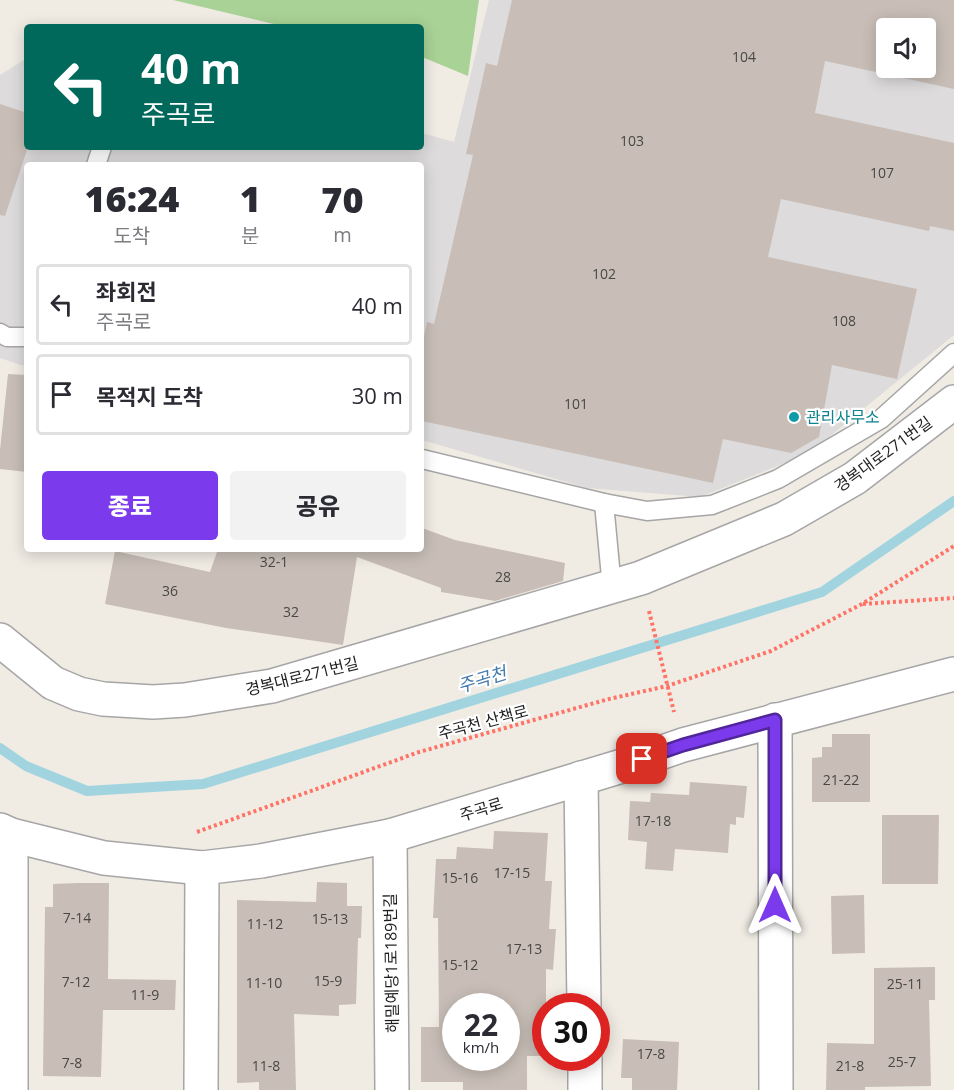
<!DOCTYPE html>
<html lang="ko">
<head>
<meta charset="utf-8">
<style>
	body { margin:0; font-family:"Open Sans","Noto Sans KR",sans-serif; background:#f2f2f3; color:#2b2b33; height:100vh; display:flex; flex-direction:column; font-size:22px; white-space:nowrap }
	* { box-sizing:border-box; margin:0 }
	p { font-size:20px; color:#7c7c81 }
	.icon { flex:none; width:33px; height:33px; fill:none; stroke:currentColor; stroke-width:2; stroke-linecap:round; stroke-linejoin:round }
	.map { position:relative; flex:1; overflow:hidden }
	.sheet { position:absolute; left:24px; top:162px; width:400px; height:390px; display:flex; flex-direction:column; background:#fff; border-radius:6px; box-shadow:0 3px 15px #0003 }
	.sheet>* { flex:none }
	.hud { position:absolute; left:24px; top:24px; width:400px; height:126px; border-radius:6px; box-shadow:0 3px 15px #0003; background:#00695c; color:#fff; overflow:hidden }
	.tools { position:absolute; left:876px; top:18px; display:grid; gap:12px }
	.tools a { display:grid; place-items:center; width:60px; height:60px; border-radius:6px; background:#fff; box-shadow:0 3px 15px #0003; font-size:30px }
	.speed { position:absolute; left:442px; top:993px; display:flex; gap:12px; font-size:30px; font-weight:700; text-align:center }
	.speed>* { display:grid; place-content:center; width:78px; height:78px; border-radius:50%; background:#fff; box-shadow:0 3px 15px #0003; line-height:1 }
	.speed small { font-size:15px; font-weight:400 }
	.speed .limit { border:9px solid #d22; background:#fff; color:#111 }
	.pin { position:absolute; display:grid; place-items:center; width:51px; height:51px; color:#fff; margin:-26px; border-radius:12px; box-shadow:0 3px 9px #0006 }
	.me { position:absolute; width:66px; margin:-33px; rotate:0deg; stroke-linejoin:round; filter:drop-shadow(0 0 4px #0008) }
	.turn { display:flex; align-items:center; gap:21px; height:126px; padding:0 18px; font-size:27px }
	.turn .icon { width:78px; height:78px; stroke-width:2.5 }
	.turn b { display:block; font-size:42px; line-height:51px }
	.eta { display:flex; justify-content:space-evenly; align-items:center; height:102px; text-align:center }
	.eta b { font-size:36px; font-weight:800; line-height:42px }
	.primary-button { display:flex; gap:12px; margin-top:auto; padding:12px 18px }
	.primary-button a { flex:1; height:69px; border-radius:6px; background:#7c3aed; color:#fff; font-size:24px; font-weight:800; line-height:69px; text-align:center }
	.primary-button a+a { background:#f2f2f3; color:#2b2b33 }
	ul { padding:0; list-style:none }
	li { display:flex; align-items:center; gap:18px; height:81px; margin:0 12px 9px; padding:0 6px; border:3px solid #e1e1e2; border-radius:6px }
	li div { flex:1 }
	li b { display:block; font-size:22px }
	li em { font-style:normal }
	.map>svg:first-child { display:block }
	.residential { fill:#dddbdb; fill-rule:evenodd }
	.forest { fill:#a9d296 }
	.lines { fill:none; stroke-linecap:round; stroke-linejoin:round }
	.stream { stroke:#a2d4e0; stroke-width:10 }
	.building { fill:#c8beb7; fill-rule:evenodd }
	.lane-casing { stroke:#a6a6a6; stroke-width:21 }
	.street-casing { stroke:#a6a6a6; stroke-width:36 }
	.path { stroke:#ff7266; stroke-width:4; stroke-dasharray:3 3; stroke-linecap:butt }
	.lane { stroke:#fff; stroke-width:18 }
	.street { stroke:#fff; stroke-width:33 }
	.route-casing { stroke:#51269a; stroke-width:15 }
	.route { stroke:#7c3aed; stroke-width:10 }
	.culture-dot { fill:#0f9aa8; stroke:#fff; stroke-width:2 }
	.labels { text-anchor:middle; stroke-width:4.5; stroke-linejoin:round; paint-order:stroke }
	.number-label { font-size:14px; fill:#494745 }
	.culture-label { font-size:16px; fill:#0d838f; stroke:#fff; text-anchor:start }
	.street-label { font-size:16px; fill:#1f1f1f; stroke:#fff }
	.water-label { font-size:18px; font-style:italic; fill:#427aac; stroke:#fff }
</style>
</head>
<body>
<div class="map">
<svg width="954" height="1090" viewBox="0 0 954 1090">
	<rect width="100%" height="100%" fill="#f0ece4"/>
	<path class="residential" d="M 489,0 L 954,0 L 954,335 L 808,454 L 700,497 L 587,488 L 422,440 L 422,165 L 27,165 L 27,365 L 21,365 L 0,358 L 0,75 L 27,58 L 27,147 L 422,147 L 422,133 L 454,142 ZM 886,28 L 926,28 L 926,68 L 886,68 Z"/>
	<polygon class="forest" points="173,0 479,0 468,76 422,57 422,27 286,27"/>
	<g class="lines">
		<polyline class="stream" points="0,748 26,766 87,791 203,784 822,592 954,501"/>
	</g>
	<g class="building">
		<path d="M 512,0 L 954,0 L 954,89 L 825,61 L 815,113 L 954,143 L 954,231 L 930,226 L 929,231 L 781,199 L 768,257 L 917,289 L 897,379 L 832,365 L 819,437 L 791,453 L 723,439 L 713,483 L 422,421 L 422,347 L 427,322 L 434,324 L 473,155 L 466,154 L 486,63 L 497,66 ZM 886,28 L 926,28 L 926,68 L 886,68 Z"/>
		<polygon points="0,104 27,113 27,150 5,216 0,215"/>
		<polygon points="8,374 27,375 27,472 0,469 0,450"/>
		<polygon points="422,528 455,540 565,563 563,581 495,601 441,592 441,588 357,557 343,645 226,628 105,604 115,551 210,572 218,549 422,549"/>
		<polygon points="832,734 870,734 870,802 812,802 812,758 822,757 822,747 832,747"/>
		<polygon points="690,782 747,786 744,818 736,817 736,825 730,824 728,853 675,849 673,871 645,869 647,842 628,840 630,801 650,802 651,793 689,795"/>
		<polygon points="882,815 939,815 938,884 882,884"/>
		<path d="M 494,831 L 548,833 L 545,881 L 552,881 L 549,929 L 556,929 L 553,970 L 546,969 L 546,1056 L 527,1056 L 527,1090 L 463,1090 L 463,1082 L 421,1082 L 421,1027 L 439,1027 L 438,918 L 433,918 L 436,859 L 456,859 L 457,847 L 493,849 ZM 456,1006 L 507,1006 L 507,1058 L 456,1058 Z"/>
		<polygon points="317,882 347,883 347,906 362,906 361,938 358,938 356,1004 339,1005 339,1016 294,1014 296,1090 259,1090 259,1082 237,1083 237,900 316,902"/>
		<polygon points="77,883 109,883 108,979 176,980 175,1010 103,1010 101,1077 43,1076 45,907 53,907 53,884"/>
		<polygon points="864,895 865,953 832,954 831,896"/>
		<polygon points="935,967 935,1000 929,1000 931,1086 865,1087 865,1090 826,1090 827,1043 874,1044 874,968"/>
		<polygon points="623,1039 679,1042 677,1090 632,1090 632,1078 621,1078"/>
	</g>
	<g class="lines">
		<defs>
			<g id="lane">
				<polyline points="96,165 102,147"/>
				<polyline points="0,333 7,337 27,337"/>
				<polyline points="422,459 604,503 647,511 712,505 778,479 881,419 954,353"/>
				<polyline points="604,503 612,588"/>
			</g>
			<g id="street">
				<polyline points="0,640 53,683 79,694 103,699 153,702 185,700 272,686 641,578 784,519 855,478 954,402"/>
				<polyline points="775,720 776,1090"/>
				<polyline points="581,778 584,1006"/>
				<polyline points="0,830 11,835 104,858 202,868 261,861 390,836 622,766 683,745 954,674"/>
				<polyline points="390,836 392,1090"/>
				<polyline points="585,1058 585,1090"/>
				<polyline points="11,1090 11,835"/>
				<polyline points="201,1090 202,868"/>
			</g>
		</defs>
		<use href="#lane" class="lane-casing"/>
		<use href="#street" class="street-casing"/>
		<g class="path">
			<polyline points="863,604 954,598"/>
			<polyline points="649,611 674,712"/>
			<polyline points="197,832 419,752 609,699 667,686 771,651 862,604 954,546"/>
		</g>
		<use href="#lane" class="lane"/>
		<use href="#street" class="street"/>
	</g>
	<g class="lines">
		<defs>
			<polyline id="route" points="642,759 683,745 775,720 775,905"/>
		</defs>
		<use href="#route" class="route-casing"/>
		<use href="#route" class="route"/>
	</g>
	<circle class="culture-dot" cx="794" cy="417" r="6"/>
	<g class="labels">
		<g class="number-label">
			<text x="744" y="62">104</text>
			<text x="632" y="146">103</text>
			<text x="882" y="178">107</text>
			<text x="604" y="279">102</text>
			<text x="844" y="326">108</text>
			<text x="576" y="409">101</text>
			<text x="274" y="567">32-1</text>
			<text x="503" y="582">28</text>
			<text x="170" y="596">36</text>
			<text x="291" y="617">32</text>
			<text x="841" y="785">21-22</text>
			<text x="653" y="826">17-18</text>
			<text x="512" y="878">17-15</text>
			<text x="460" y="883">15-16</text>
			<text x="77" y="923">7-14</text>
			<text x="330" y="924">15-13</text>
			<text x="265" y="929">11-12</text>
			<text x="524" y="954">17-13</text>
			<text x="460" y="970">15-12</text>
			<text x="328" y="986">15-9</text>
			<text x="76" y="987">7-12</text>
			<text x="264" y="988">11-10</text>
			<text x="905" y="989">25-11</text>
			<text x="145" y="1000">11-9</text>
			<text x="651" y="1059">17-8</text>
			<text x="902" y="1067">25-7</text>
			<text x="72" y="1068">7-8</text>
			<text x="266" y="1071">11-8</text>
			<text x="850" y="1071">21-8</text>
		</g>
		<g class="culture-label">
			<text x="806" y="423">관리사무소</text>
		</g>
		<g class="street-label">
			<text transform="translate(883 454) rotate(-36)" y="6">경복대로271번길</text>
			<text transform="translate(302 676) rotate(-14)" y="6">경복대로271번길</text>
			<text transform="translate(483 722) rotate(-15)" y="6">주곡천 산책로</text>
			<text transform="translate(481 809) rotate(-17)" y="6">주곡로</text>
			<text transform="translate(391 963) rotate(-91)" y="6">해밀예당1로189번길</text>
		</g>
		<g class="water-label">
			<text transform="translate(482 680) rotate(-17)" y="6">주곡천</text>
		</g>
	</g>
</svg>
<div class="tools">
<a><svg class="icon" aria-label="sound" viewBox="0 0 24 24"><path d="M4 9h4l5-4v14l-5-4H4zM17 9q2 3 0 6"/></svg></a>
</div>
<div class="speed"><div>22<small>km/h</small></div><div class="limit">30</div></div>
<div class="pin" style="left:642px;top:759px;background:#d93025"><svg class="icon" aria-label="arrive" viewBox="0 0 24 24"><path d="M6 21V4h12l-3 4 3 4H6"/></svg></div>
<svg class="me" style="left:775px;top:905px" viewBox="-20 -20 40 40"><path d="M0-17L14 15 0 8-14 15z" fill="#7c3aed" stroke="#fff" stroke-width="4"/></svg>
<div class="hud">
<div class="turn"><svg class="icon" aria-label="left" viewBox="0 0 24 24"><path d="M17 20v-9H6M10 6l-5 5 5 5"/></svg><div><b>40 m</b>주곡로</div></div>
</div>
<section class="sheet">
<div class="eta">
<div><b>16:24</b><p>도착</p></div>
<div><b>1</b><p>분</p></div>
<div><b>70</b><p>m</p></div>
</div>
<ul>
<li><svg class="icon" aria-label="left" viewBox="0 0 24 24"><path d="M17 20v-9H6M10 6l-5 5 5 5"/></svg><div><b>좌회전</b><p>주곡로</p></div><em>40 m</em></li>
<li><svg class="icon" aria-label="arrive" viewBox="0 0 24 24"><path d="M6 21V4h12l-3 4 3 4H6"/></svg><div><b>목적지 도착</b></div><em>30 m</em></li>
</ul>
<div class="primary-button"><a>종료</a><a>공유</a></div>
</section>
</div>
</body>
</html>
